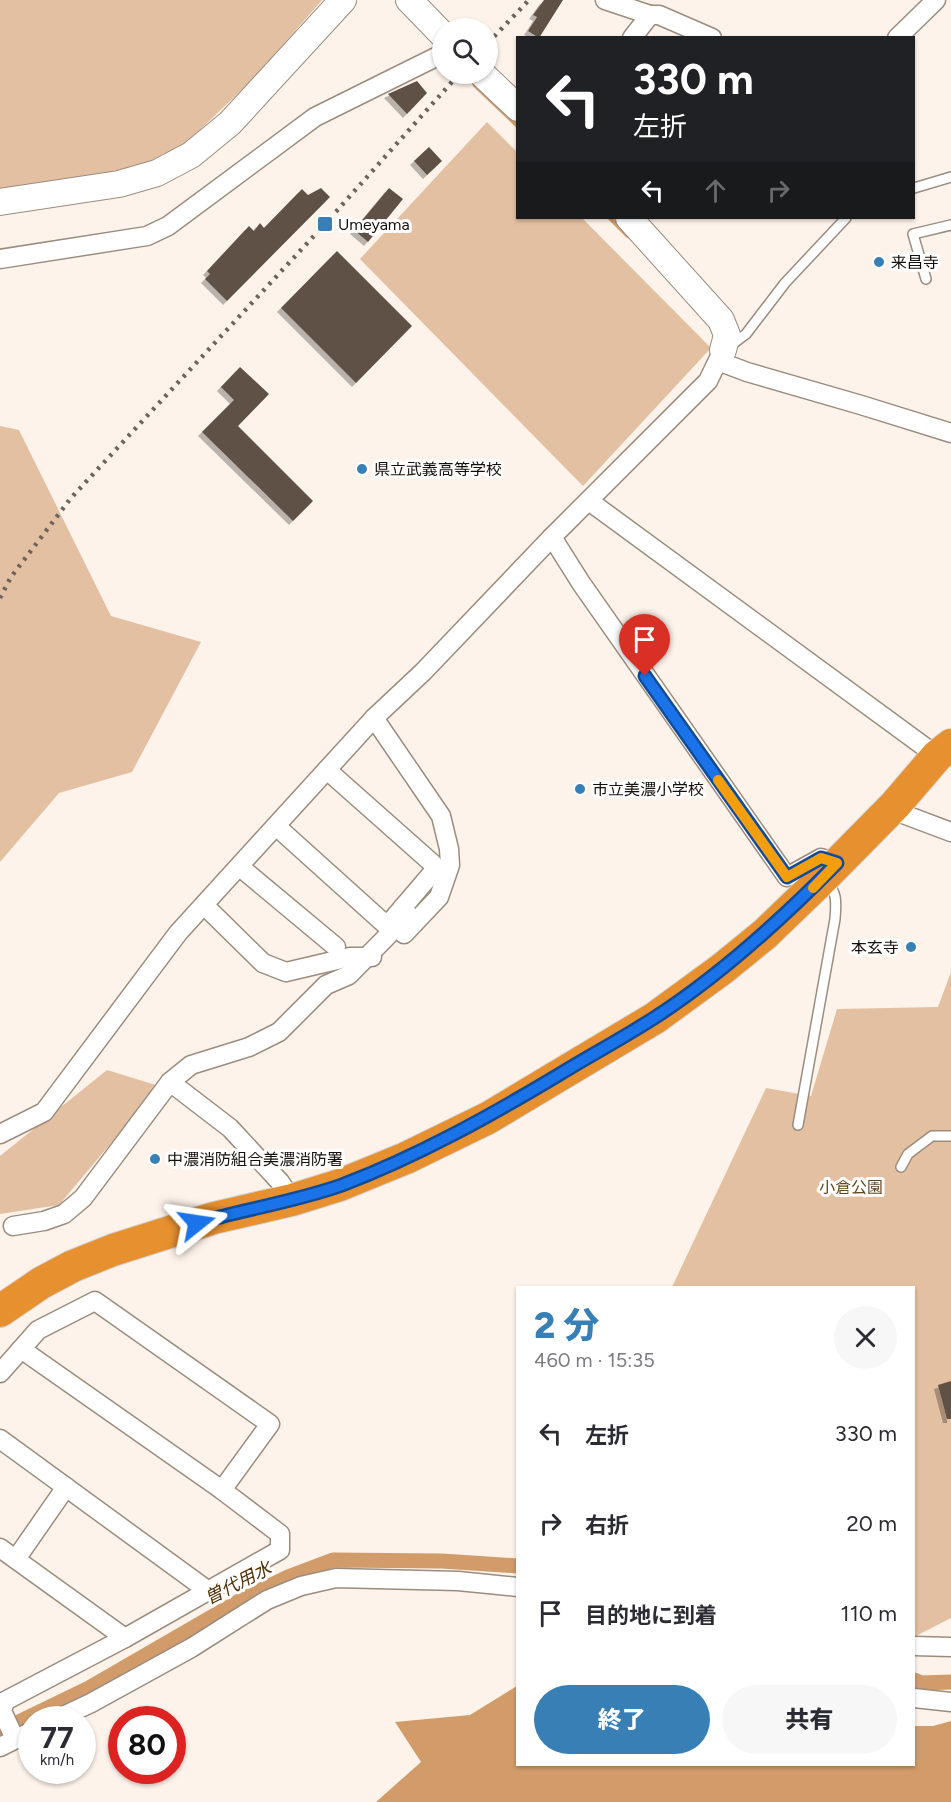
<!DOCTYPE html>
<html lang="ja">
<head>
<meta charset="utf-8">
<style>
	body { margin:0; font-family:Figtree,"Noto Sans JP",sans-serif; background:#f7f7f7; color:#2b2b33; height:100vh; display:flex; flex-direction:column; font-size:22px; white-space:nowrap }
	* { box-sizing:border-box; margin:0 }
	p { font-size:20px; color:#7c7c81 }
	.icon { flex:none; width:33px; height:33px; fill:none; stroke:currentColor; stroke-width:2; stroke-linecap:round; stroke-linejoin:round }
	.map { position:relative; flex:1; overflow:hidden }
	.drawer { position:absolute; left:516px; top:1286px; width:399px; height:480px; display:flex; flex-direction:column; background:#fff; border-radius:0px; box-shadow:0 2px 4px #0004 }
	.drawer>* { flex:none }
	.banner { position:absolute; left:516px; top:36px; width:399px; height:183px; border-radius:0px; box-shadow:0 2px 4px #0004; background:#202124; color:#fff; overflow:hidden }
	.tools { position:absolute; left:432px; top:18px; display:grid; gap:12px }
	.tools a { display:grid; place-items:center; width:66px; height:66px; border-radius:50%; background:#fff; box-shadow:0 2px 4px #0004; font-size:30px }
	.speed { position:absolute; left:18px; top:1706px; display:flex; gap:12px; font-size:30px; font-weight:700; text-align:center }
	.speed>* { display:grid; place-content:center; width:78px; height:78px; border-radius:50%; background:#fff; box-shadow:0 2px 4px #0004; line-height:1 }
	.speed small { font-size:15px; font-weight:400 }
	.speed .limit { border:9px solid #d22; background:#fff; color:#111 }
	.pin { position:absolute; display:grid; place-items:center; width:51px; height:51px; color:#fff; margin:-62px -26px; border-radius:50% 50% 50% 0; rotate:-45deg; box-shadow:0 0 6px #0007 }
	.pin .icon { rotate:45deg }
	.me { position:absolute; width:66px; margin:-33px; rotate:75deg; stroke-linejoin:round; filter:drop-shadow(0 0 4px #0008) }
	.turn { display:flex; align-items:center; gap:21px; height:126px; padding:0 18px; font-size:27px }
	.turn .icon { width:78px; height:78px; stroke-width:2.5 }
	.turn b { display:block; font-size:42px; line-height:51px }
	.lanes { display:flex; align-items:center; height:57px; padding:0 18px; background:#0003; justify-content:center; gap:30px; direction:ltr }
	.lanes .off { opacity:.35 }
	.round { display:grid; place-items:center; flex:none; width:63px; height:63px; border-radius:32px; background:#f7f7f7 }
	.overview { display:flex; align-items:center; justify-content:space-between; height:102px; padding:0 18px }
	h1 { font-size:36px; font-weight:800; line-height:45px; color:#377fb4 }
	.button { display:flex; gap:12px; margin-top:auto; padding:12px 18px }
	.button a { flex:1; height:69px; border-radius:36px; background:#377fb4; color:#fff; font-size:24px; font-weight:800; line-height:69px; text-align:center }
	.button a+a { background:#f7f7f7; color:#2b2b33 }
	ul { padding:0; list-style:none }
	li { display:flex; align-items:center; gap:18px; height:90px; padding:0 18px }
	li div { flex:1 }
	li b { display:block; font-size:22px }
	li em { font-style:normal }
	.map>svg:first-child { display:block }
	.green { fill:#e3c0a2 }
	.water { fill:#d19c6a }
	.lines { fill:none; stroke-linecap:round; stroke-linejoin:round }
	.stream { stroke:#d19c6a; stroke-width:4.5 }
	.canal { stroke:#d19c6a; stroke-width:15 }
	.building { fill:#5f5144; filter:url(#shadow) }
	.lane-casing { stroke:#9b8c7e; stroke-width:12 }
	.street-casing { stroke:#9b8c7e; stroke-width:21 }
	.secondary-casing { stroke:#9b8c7e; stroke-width:28 }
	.highway-casing { stroke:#d5d4d3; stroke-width:34 }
	.lane { stroke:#fff; stroke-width:9 }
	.street { stroke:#fff; stroke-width:18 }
	.secondary { stroke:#fff; stroke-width:26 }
	.highway { stroke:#e7902f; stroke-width:32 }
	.rail { stroke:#6b635c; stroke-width:4.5; stroke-dasharray:3 6; stroke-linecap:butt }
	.route-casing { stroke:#114b97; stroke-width:15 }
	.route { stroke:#1a73e8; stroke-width:10 }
	.slow { stroke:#f59e0b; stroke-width:10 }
	.poi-dot { fill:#377fb4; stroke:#fff; stroke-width:2 }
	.labels { text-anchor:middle; stroke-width:6; stroke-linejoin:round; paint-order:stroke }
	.poi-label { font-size:16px; fill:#16100b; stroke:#fff; text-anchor:start }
	.park-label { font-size:16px; fill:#68431e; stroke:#fff }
	.water-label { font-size:18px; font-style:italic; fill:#522f06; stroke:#fff }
</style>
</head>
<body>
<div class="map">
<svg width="951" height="1802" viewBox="0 0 951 1802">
	<defs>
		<filter id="shadow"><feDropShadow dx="-4" dy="4" stdDeviation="0" flood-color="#0004"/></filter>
	</defs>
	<rect width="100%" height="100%" fill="#fef3ea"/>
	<g class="green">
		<polygon points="0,0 322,0 254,78 183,146 139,169 0,198"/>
		<polygon points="487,122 517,152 518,218 582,218 711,348 583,486 360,259"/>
		<polygon points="0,426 19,430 111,616 201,642 132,772 59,793 0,862"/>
		<polygon points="951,972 951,1618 914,1637 914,1287 672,1287 766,1088 811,1096 837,1009 938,1007"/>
		<polygon points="107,1070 159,1086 59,1205 0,1214 0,1156"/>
	</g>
	<polygon class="water" points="517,1686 518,1764 914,1764 914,1726 933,1726 951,1721 951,1802 376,1802 421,1762 395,1722 470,1715"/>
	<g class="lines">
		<g class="stream">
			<polyline points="475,85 518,126"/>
			<polyline points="610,218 628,236"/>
		</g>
		<g class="canal">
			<polyline points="914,1680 921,1683 951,1682"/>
			<polyline points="0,1731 89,1688 241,1600 288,1577 333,1560 442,1561 518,1566"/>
		</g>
	</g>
	<g class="building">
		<polygon points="544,0 563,0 539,38 528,31 537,17 533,15"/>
		<polygon points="417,81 427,93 407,114 388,94"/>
		<polygon points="429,147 442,161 427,175 414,161"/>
		<polygon points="321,188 330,197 227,301 205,279 210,274 207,271 249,226 254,231 260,223 264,228 302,189 308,195"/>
		<polygon points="389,188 403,199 368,242 354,230"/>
		<polygon points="337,251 412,326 356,383 281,308"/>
		<polygon points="240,367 269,394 238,426 313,501 293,521 202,432 234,400 221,387"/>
		<polygon points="951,1381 951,1419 947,1419 938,1385"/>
	</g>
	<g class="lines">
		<defs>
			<g id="lane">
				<polyline points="914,188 951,177"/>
				<polyline points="926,279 913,234 951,225"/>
				<polyline points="730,346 746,334 785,283 846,218"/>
				<path d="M 798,1125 L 835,919 C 836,904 838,892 826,882"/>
				<polyline points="901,1167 908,1154 932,1136 951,1136"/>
			</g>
			<g id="street">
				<polyline points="605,0 650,15"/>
				<polyline points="632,38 650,15 659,15 712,38"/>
				<polyline points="897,38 936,0"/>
				<polyline points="0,259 147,236 168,226 315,117 442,54"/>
				<polyline points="718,361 747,372 861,405 951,433"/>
				<polyline points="589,501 937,756"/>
				<polyline points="552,537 581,583 787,877 821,858 837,863"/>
				<polyline points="374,718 441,816 449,849 450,865 439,897 404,934"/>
				<polyline points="895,805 903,814 951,832"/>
				<polyline points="276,826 387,926 433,872 433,864 327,770"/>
				<polyline points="240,867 336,947"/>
				<polyline points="205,906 263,963 286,972 350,957 372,957"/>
				<polyline points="170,1082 230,1128 280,1182 292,1200"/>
				<polyline points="0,1134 44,1112 178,933 374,718 423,672 552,537 708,381 723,350"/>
				<polyline points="13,1226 44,1221 64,1214 83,1198 170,1082 191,1065 249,1047 279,1032 326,985 349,975 408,915 403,907"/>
				<polyline points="21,1349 222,1490 280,1534 280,1550 125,1638"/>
				<polyline points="0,1373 38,1330 95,1301 270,1424 222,1490"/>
				<polyline points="0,1439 207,1590"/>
				<polyline points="0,1548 125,1638 5,1701 2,1711 15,1739"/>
				<polyline points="16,1559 66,1487"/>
				<polyline points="914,1646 951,1647"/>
				<polyline points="914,1698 951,1702"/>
				<polyline points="57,1719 91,1703 191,1648 267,1600 301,1586 336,1578 458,1581 518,1587"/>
				<polyline points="0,1747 32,1731"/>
			</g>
			<g id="secondary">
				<polyline points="409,0 442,34"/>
				<polyline points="482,74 518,108"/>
				<polyline points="0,202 119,184 157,173 191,155 230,123 343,0"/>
				<polyline points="629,218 721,320 727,335 723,350"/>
			</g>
			<polyline id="highway" points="0,1311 41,1283 73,1266 113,1250 214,1218 292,1200 340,1185 406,1158 488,1118 655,1018 722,969 765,934 822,879 895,805 937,756 951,745"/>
		</defs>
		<use href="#lane" class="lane-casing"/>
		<use href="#street" class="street-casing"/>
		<use href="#secondary" class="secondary-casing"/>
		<use href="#highway" class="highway-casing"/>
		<use href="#lane" class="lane"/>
		<use href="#street" class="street"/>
		<use href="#secondary" class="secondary"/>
		<use href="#highway" class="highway"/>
		<g class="rail">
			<polyline points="488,43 529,0"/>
			<polyline points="0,598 11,577 71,498 325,224 459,74"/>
		</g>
	</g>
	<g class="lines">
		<defs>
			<path id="route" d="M 197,1223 C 245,1209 294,1202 342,1185 C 418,1156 490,1116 560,1074 C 591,1055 623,1038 654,1018 C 721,975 781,920 837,863 L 821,858 L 787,877 L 645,676"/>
		</defs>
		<use href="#route" class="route-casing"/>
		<use href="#route" class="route"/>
		<polyline class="slow" points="718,780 787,877 821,858 837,863 813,888"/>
	</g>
	<g class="poi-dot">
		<rect x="317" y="216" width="16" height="16" rx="3"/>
		<circle cx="879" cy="262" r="6"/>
		<circle cx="362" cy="469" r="6"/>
		<circle cx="580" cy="789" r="6"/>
		<circle cx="911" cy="947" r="6"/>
		<circle cx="155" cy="1159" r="6"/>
	</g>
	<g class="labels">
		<g class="poi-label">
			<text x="338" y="230">Umeyama</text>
			<text x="891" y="268">来昌寺</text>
			<text x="374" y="475">県立武義高等学校</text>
			<text x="592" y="795">市立美濃小学校</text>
			<text x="899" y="953" text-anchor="end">本玄寺</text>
			<text x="167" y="1165">中濃消防組合美濃消防署</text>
		</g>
		<g class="park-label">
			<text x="851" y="1193">小倉公園</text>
		</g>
		<g class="water-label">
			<text transform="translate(238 1583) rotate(-27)" y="6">曽代用水</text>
		</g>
	</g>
</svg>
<div class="tools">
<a><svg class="icon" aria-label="search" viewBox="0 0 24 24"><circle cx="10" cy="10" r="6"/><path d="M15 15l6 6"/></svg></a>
</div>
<div class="speed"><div>77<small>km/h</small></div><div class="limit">80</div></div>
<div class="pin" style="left:645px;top:676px;background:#d93025"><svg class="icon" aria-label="arrive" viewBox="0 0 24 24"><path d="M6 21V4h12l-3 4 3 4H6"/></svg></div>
<svg class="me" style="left:197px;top:1223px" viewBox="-20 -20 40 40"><path d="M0-17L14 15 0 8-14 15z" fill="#1a73e8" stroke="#fff" stroke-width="4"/></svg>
<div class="banner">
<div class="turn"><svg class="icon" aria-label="left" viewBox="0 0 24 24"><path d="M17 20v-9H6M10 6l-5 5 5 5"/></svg><div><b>330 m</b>左折</div></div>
<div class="lanes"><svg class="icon" aria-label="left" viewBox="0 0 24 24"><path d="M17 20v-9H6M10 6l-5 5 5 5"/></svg><svg class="icon off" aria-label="ahead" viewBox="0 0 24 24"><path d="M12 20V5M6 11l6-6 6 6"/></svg><svg class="icon off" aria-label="right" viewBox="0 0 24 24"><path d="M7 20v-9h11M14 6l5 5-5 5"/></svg></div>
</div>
<section class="drawer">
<div class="overview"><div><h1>2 分</h1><p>460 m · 15:35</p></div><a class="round"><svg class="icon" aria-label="close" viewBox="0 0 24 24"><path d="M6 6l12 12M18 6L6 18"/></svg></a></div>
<ul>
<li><svg class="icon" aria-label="left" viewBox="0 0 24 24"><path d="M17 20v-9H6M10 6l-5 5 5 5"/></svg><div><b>左折</b></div><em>330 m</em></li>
<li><svg class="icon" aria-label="right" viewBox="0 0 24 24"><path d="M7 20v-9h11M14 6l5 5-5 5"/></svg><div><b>右折</b></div><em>20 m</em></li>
<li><svg class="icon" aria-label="arrive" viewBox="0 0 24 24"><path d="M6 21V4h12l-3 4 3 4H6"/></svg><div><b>目的地に到着</b></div><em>110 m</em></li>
</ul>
<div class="button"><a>終了</a><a>共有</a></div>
</section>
</div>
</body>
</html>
